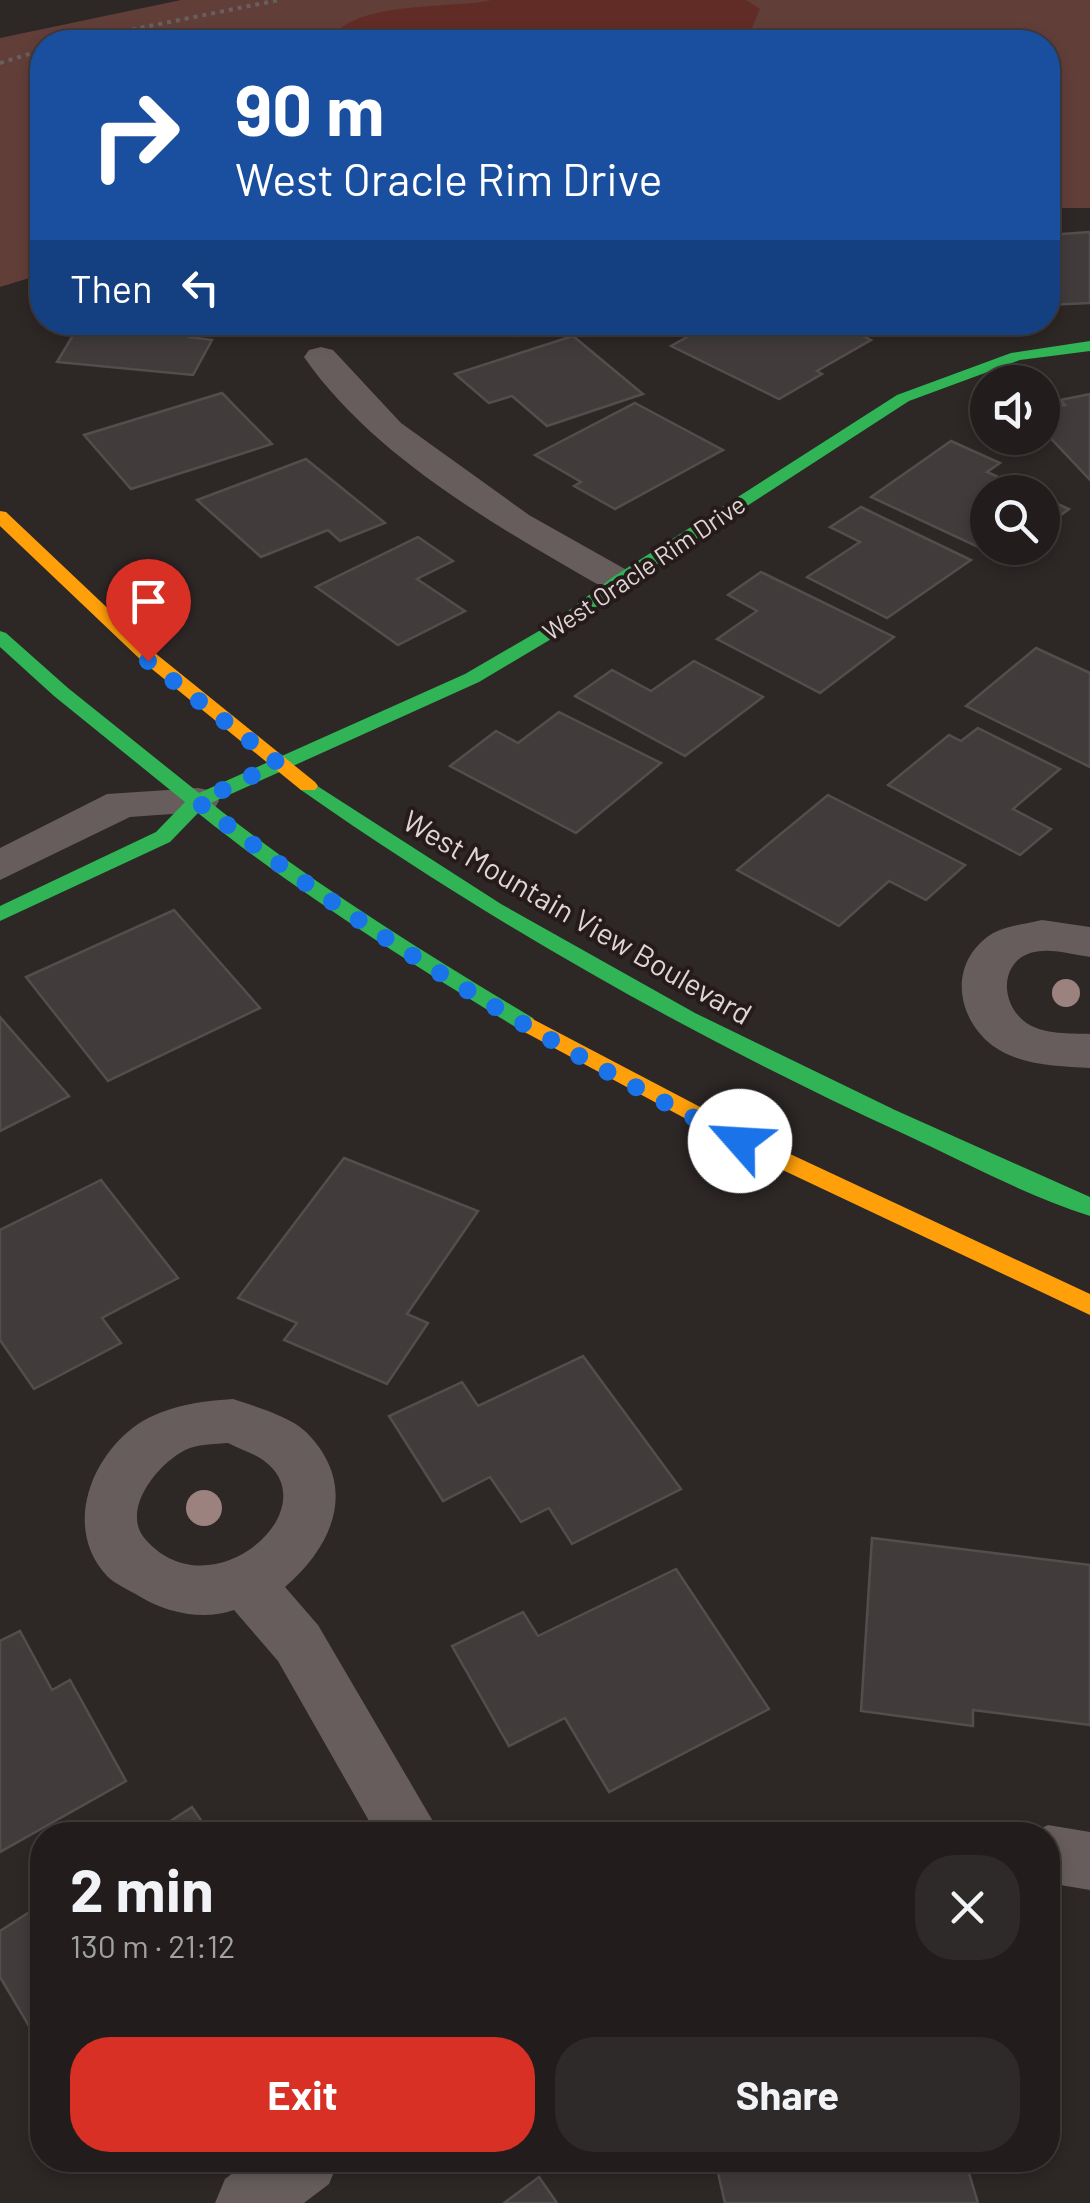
<!DOCTYPE html>
<html lang="en">
<head>
<meta charset="utf-8">
<style>
	body { margin:0; font-family:Barlow,sans-serif; background:#2e2a29; color:#f1f3f6; height:100vh; display:flex; flex-direction:column; font-size:38px; white-space:nowrap }
	* { box-sizing:border-box; margin:0 }
	p { font-size:32px; color:#a2a2a3 }
	.icon { flex:none; width:55px; height:55px; fill:none; stroke:currentColor; stroke-width:2; stroke-linecap:round; stroke-linejoin:round }
	.map { position:relative; flex:1; overflow:hidden }
	.panel { position:absolute; left:30px; top:1822px; width:1030px; height:350px; display:flex; flex-direction:column; background:#221d1c; border-radius:40px; box-shadow:0 5px 15px #0003,0 0 0 2px #3f3b3b }
	.panel>* { flex:none }
	.banner { position:absolute; left:30px; top:30px; width:1030px; height:305px; border-radius:40px; box-shadow:0 5px 15px #0003,0 0 0 2px #3f3b3b; background:#1a4fa0; color:#fff; overflow:hidden }
	.buttons { position:absolute; left:970px; top:365px; display:grid; gap:20px }
	.buttons a { display:grid; place-items:center; width:90px; height:90px; border-radius:50%; background:#221d1c; box-shadow:0 5px 15px #0003,0 0 0 2px #3f3b3b; font-size:50px }
	.pin { position:absolute; display:grid; place-items:center; width:85px; height:85px; color:#fff; margin:-102px -42px; border-radius:50% 50% 50% 0; rotate:-45deg; box-shadow:0 0 10px #0007 }
	.pin .icon { rotate:45deg }
	.me { position:absolute; width:110px; margin:-55px; rotate:296deg; stroke-linejoin:round; filter:drop-shadow(0 0 8px #0008) }
	.turn { display:flex; align-items:center; gap:35px; height:210px; padding:0 40px; font-size:45px }
	.turn .icon { width:130px; height:130px; stroke-width:2.5 }
	.turn b { display:block; font-size:70px; line-height:85px }
	.then { display:flex; align-items:center; height:95px; padding:0 40px; background:#0003; gap:20px; font-size:38px }
	.round { display:grid; place-items:center; flex:none; width:105px; height:105px; border-radius:40px; background:#2e2a29 }
	.headline { display:flex; align-items:center; justify-content:space-between; height:170px; padding:0 40px }
	h1 { font-size:60px; font-weight:700; line-height:75px }
	.cta { display:flex; gap:20px; margin-top:auto; padding:20px 40px }
	.cta a { flex:1; height:115px; border-radius:40px; background:#d93025; color:#fff; font-size:40px; font-weight:700; line-height:115px; text-align:center }
	.cta a+a { background:#2e2a29; color:#f1f3f6 }
	.map>svg:first-child { display:block }
	.green { fill:#623e39 }
	.water { fill:#622c26 }
	.building { fill:#413c3b; stroke:#534d4c; stroke-width:2.5 }
	.lines { fill:none; stroke-linecap:round; stroke-linejoin:round }
	.path { stroke:#68605f; stroke-width:4; stroke-dasharray:4 5; stroke-linecap:butt }
	.street { fill:#665d5c; fill-rule:evenodd }
	.fast { fill:#30b455; fill-rule:evenodd }
	.slow { fill:#ff9f0a; fill-rule:evenodd }
	.tree { fill:#9b827f }
	.route { stroke:#1a73e8; stroke-width:18; stroke-dasharray:0 32.4 }
	.labels { text-anchor:middle; stroke-width:8; stroke-linejoin:round; paint-order:stroke }
	.far-street-label { font-size:25px; fill:#ded6d5; stroke:#261b1a }
	.street-label { font-size:30px; fill:#ded6d5; stroke:#261b1a }
</style>
</head>
<body>
<div class="map">
<svg width="1090" height="2203" viewBox="0 0 1090 2203">
	<rect width="100%" height="100%" fill="#2d2726"/>
	<polygon class="green" points="181,0 1090,0 1090,208 1048,208 1048,42 42,42 42,274 0,287 0,38"/>
	<path class="water" d="M 492,0 L 746,0 L 760,9 L 746,42 L 335,42 L 334,35 C 361,1 449,9 492,0 Z"/>
	<g class="building">
		<polygon points="1090,232 1090,303 1048,305 1048,235"/>
		<polygon points="81,322 197,322 189,337 212,340 193,375 57,362"/>
		<polygon points="483,322 538,322 515,336"/>
		<polygon points="714,322 834,322 871,340 817,371 822,374 779,399 671,346"/>
		<polygon points="573,336 643,394 547,426 512,396 489,403 455,374"/>
		<polygon points="222,393 272,444 131,489 84,435"/>
		<polygon points="1090,394 1090,480 1042,429 1042,409 1065,405 1060,400"/>
		<polygon points="635,403 723,450 615,509 574,486 581,482 535,455"/>
		<polygon points="951,441 1000,463 987,472 1032,492 988,492 988,548 1018,548 1004,559 871,497"/>
		<polygon points="306,459 385,523 340,541 328,530 261,557 197,500"/>
		<polygon points="1042,497 1069,509 1042,529"/>
		<polygon points="861,507 971,560 887,618 807,577 860,542 830,527"/>
		<polygon points="418,537 453,561 417,579 465,611 398,645 316,587"/>
		<polygon points="761,572 894,637 820,693 717,639 757,611 728,595"/>
		<polygon points="1036,648 1090,673 1090,767 966,706"/>
		<polygon points="694,661 763,697 685,756 575,696 612,670 651,691"/>
		<polygon points="559,712 661,763 576,833 450,766 496,731 518,743"/>
		<polygon points="978,728 1060,769 1013,809 1051,829 1020,855 888,785 949,735 961,741"/>
		<polygon points="828,795 965,865 926,900 889,881 839,926 737,870"/>
		<polygon points="174,910 260,1008 108,1081 26,977"/>
		<polygon points="0,1017 69,1096 0,1131"/>
		<polygon points="344,1158 478,1211 407,1314 428,1323 387,1384 284,1340 297,1323 238,1298"/>
		<polygon points="101,1180 178,1278 102,1318 121,1343 34,1389 0,1340 0,1230"/>
		<polygon points="583,1356 681,1489 572,1544 549,1508 521,1522 490,1477 443,1501 389,1416 462,1382 478,1406"/>
		<polygon points="872,1538 1090,1565 1090,1725 973,1710 973,1726 861,1711"/>
		<polygon points="676,1569 769,1709 609,1792 565,1718 509,1746 452,1646 523,1612 538,1636"/>
		<polygon points="20,1631 52,1690 70,1680 126,1781 0,1852 0,1641"/>
		<polygon points="192,1807 211,1835 149,1835"/>
		<polygon points="42,1904 42,2048 0,1977 0,1931"/>
		<polygon points="715,2160 965,2160 978,2203 725,2203"/>
		<polygon points="539,2177 557,2203 504,2203"/>
	</g>
	<g class="lines">
		<g class="path">
			<polyline points="70,42 279,0"/>
			<polyline points="0,63 42,50"/>
		</g>
		<g class="street">
			<path d="M 321,347 L 333,350 L 401,423 L 529,515 L 632,573 L 638,581 L 632,589 L 619,592 L 606,589 C 501,529 374,458 304,357 L 309,350 Z"/>
			<polygon points="198,788 213,791 219,801 213,811 130,817 0,880 0,848 107,794"/>
			<path d="M 1042,920 L 1090,927 L 1090,957 C 1075,955 1058,950 1043,951 C 1000,952 996,1003 1028,1024 C 1047,1035 1069,1033 1090,1034 L 1090,1068 C 1058,1066 1021,1066 993,1046 C 955,1017 949,963 990,935 C 1003,926 1026,924 1042,920 Z"/>
			<path d="M 233,1399 C 254,1406 289,1416 305,1431 C 359,1484 335,1544 285,1587 L 318,1625 L 441,1835 L 377,1835 L 278,1661 L 234,1610 C 203,1621 167,1613 139,1596 C 129,1590 115,1584 107,1576 C 63,1529 90,1457 138,1424 C 166,1406 200,1401 233,1399 ZM 228,1443 C 239,1449 253,1453 263,1460 C 331,1508 212,1614 146,1540 C 118,1510 161,1459 190,1448 C 201,1444 216,1444 228,1443 Z"/>
			<polygon points="1048,1825 1090,1832 1090,1890 1048,1883 1048,1835 1026,1835"/>
			<polygon points="250,2160 339,2160 329,2184 304,2203 215,2203 225,2179"/>
		</g>
		<g class="fast">
			<path d="M 1090,341 L 1090,351 L 1020,360 L 909,401 L 625,585 L 563,632 L 479,682 L 211,803 C 313,884 421,951 533,1018 L 536,1023 L 533,1028 L 517,1028 C 407,961 299,894 198,813 L 170,842 L 0,921 L 0,906 L 156,832 L 185,802 L 54,696 L 0,647 L 0,631 L 6,633 L 68,688 L 199,793 L 465,674 L 551,624 L 613,577 L 897,395 L 1011,353 Z"/>
			<path d="M 308,780 L 501,904 L 695,1013 L 895,1110 L 1090,1197 L 1090,1216 C 1026,1196 963,1161 902,1133 C 691,1036 491,923 301,790 L 298,786 Z"/>
		</g>
		<g class="slow">
			<polygon points="0,511 6,512 155,653 315,782 318,786 315,790 301,790 142,661 0,526"/>
			<polygon points="525,1015 788,1153 1090,1294 1090,1315 772,1165 517,1028 514,1023 517,1018"/>
		</g>
	</g>
	<g class="tree">
		<circle cx="1066" cy="993" r="14"/>
		<circle cx="204" cy="1508" r="18"/>
	</g>
	<g class="lines">
		<path class="route" d="M 148,661 L 278,763 L 198,802 C 364,934 549,1046 740,1141"/>
	</g>
	<g class="labels">
		<g class="far-street-label">
			<text transform="translate(644 568) rotate(-34)" y="9">West Oracle Rim Drive</text>
		</g>
		<g class="street-label">
			<text transform="translate(577 918) rotate(30)" y="10">West Mountain View Boulevard</text>
		</g>
	</g>
</svg>
<div class="buttons">
<a><svg class="icon" aria-label="sound" viewBox="0 0 24 24"><path d="M4 9h4l5-4v14l-5-4H4zM17 9q2 3 0 6"/></svg></a>
<a><svg class="icon" aria-label="search" viewBox="0 0 24 24"><circle cx="10" cy="10" r="6"/><path d="M15 15l6 6"/></svg></a>
</div>
<div class="pin" style="left:148px;top:661px;background:#d93025"><svg class="icon" aria-label="arrive" viewBox="0 0 24 24"><path d="M6 21V4h12l-3 4 3 4H6"/></svg></div>
<svg class="me" style="left:740px;top:1141px" viewBox="-20 -20 40 40"><circle r="19" fill="#fff"/><path d="M0-13L10 11 0 6-10 11z" fill="#1a73e8"/></svg>
<div class="banner">
<div class="turn"><svg class="icon" aria-label="right" viewBox="0 0 24 24"><path d="M7 20v-9h11M14 6l5 5-5 5"/></svg><div><b>90 m</b>West Oracle Rim Drive</div></div>
<div class="then">Then<svg class="icon" aria-label="left" viewBox="0 0 24 24"><path d="M17 20v-9H6M10 6l-5 5 5 5"/></svg></div>
</div>
<section class="panel">
<div class="headline"><div><h1>2 min</h1><p>130 m · 21:12</p></div><a class="round"><svg class="icon" aria-label="close" viewBox="0 0 24 24"><path d="M6 6l12 12M18 6L6 18"/></svg></a></div>
<div class="cta"><a>Exit</a><a>Share</a></div>
</section>
</div>
</body>
</html>
